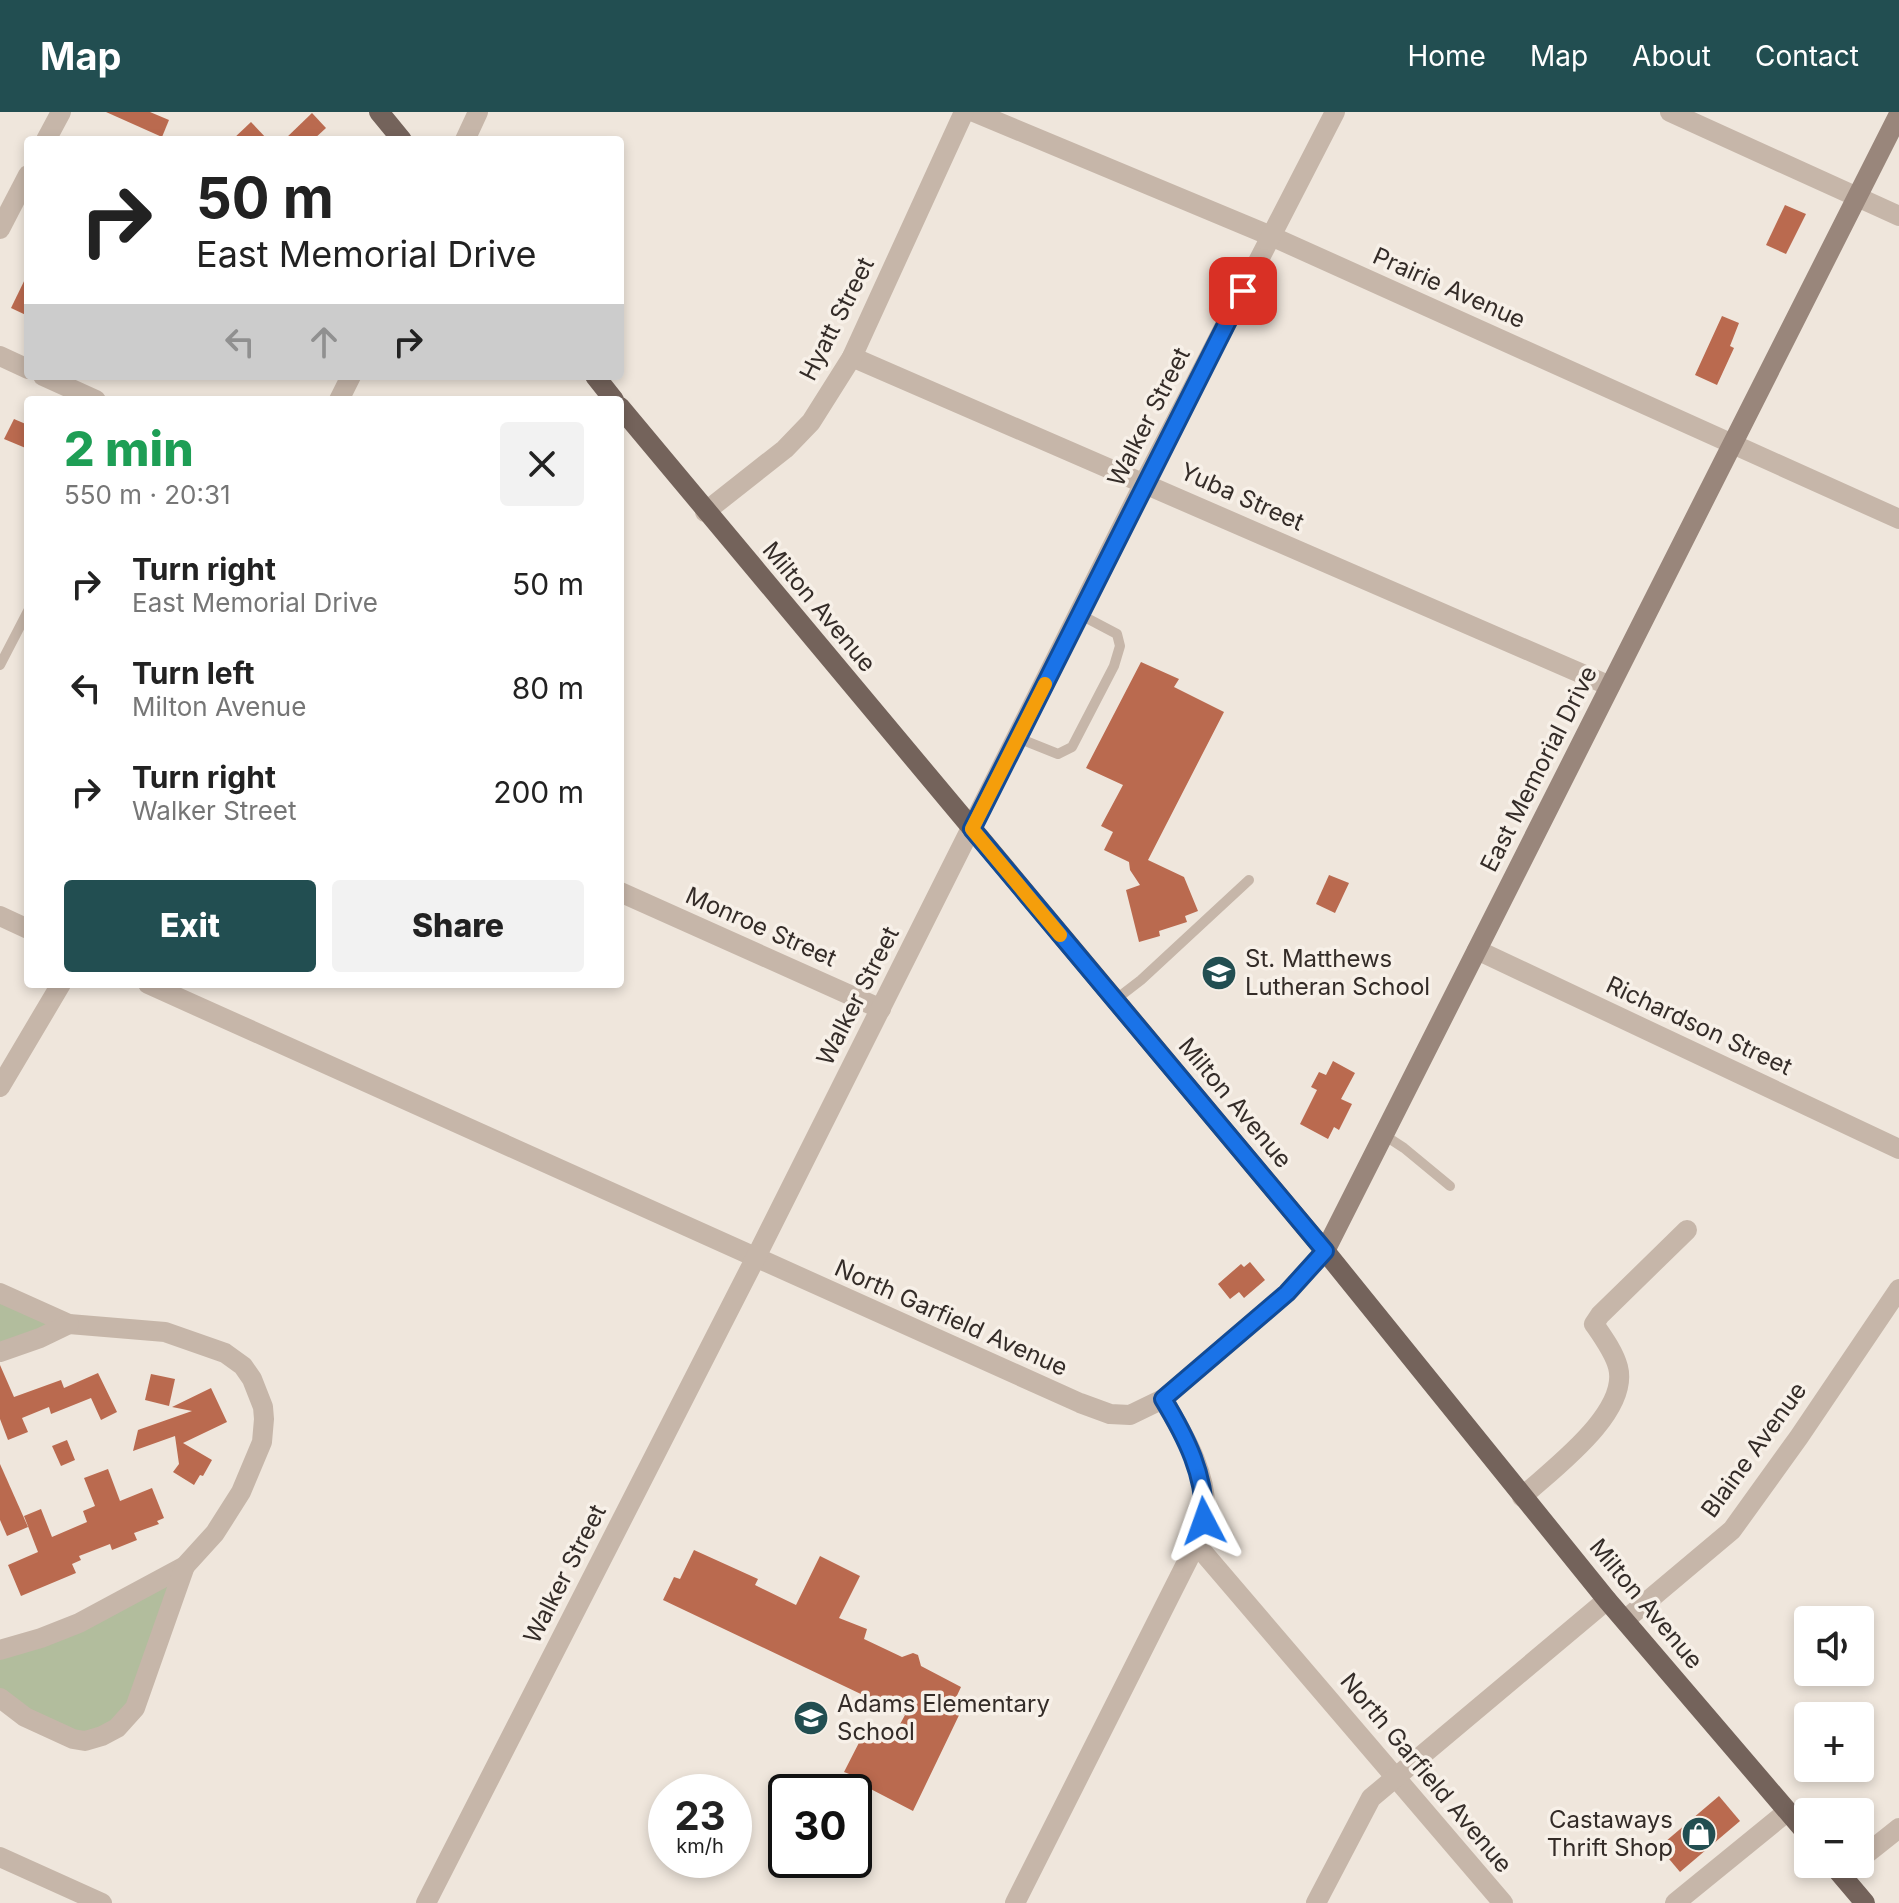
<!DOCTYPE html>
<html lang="en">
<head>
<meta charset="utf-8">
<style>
	body { margin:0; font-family:Inter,sans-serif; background:#f2f2f2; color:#222; height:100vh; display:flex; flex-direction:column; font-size:30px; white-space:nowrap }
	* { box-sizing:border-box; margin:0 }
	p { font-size:26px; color:#767676 }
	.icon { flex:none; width:44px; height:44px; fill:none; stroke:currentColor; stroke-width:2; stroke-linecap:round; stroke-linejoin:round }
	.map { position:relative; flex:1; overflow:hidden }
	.details { position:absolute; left:24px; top:284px; width:600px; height:592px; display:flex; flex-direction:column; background:#fff; border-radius:8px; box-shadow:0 4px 12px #0003 }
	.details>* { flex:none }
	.banner { position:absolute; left:24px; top:24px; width:600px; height:244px; border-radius:8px; box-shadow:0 4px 12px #0003; background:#fff; color:#222; overflow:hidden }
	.controls { position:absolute; left:1794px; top:1494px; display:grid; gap:16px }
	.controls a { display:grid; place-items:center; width:80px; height:80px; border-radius:8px; background:#fff; box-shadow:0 4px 12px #0003; font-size:40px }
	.speed { position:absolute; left:648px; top:1662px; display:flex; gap:16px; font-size:40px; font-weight:700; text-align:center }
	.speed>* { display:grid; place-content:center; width:104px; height:104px; border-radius:50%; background:#fff; box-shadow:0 4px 12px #0003; line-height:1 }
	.speed small { font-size:20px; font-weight:400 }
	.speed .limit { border:4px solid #111; border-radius:12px; background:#fff; color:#111 }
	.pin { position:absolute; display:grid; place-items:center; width:68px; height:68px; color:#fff; margin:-34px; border-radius:16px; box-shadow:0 4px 12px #0006 }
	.me { position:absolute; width:88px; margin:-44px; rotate:356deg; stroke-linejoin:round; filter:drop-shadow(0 0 6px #0008) }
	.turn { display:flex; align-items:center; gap:28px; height:168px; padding:0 40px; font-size:36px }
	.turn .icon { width:104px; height:104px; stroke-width:2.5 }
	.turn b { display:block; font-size:56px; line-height:68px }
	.lanes { display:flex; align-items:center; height:76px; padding:0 40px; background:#0003; justify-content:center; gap:40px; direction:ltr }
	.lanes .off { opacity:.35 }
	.round { display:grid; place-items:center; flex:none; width:84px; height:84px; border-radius:8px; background:#f2f2f2 }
	.summary { display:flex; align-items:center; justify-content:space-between; height:136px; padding:0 40px }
	h1 { font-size:48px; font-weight:800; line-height:60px; color:#1e9e55 }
	.cta { display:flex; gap:16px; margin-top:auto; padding:16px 40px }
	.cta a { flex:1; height:92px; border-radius:8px; background:#224e51; color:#fff; font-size:32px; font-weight:800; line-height:92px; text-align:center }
	.cta a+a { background:#f2f2f2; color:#222 }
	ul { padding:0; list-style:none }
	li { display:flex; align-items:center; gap:24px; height:104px; padding:0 40px }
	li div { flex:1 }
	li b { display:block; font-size:30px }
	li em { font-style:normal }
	header { display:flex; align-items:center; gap:48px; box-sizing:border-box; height:112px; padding:0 40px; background:#224e51; color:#fff }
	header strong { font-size:38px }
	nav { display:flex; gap:44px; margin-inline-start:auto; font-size:28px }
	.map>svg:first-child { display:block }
	.green { fill:#b2bd9d }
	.building { fill:#ba6a4f }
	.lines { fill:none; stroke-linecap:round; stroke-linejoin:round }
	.service { stroke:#c6b6a9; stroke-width:10 }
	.minor { stroke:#c6b6a9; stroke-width:20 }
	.secondary { stroke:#99867b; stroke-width:20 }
	.primary { stroke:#74635b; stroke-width:20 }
	.route-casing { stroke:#114b97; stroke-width:20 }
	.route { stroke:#1a73e8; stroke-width:14 }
	.slow { stroke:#f59e0b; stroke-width:14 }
	.labels { text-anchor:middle; stroke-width:7; stroke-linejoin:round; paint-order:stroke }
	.street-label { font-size:24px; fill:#342c28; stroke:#f7f0e8 }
	.poi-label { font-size:24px; fill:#342c28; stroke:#f7f0e8; text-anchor:start }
</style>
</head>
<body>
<header>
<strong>Map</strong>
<nav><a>Home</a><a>Map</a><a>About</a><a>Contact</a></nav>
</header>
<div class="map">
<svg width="1899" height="1791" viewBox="0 0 1899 1791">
	<rect width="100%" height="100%" fill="#efe6dc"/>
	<g class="green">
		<polygon points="0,1181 69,1212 0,1240"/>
		<polygon points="185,1454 135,1596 85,1629 0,1586 0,1538"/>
	</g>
	<g class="building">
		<polygon points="106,0 150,0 169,8 162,25"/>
		<polygon points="312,1 326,16 313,28 284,28"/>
		<polygon points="251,10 268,28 232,28"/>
		<polygon points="1785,93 1806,102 1786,142 1766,133"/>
		<polygon points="28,161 28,204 11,196"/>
		<polygon points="1722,204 1739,211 1730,234 1734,236 1717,273 1695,263"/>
		<polygon points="14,307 28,313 28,337 4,327"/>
		<polygon points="1141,550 1179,567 1174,575 1224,600 1148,748 1184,765 1198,799 1185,804 1187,810 1159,819 1160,824 1139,830 1126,778 1140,773 1130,758 1129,750 1104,738 1113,720 1101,714 1123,673 1086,656"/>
		<polygon points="1329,763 1349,771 1335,801 1316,792"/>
		<polygon points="1333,949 1355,961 1341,987 1352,992 1339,1018 1334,1015 1328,1027 1300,1012 1317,978 1311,975 1319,960 1326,963"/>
		<polygon points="1250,1150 1265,1168 1244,1186 1239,1180 1230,1187 1218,1172 1241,1152 1244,1155"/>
		<polygon points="0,1253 14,1285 61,1268 64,1276 98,1261 117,1300 101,1308 91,1286 51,1302 49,1295 22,1306 28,1320 8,1328 0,1307"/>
		<polygon points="151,1262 175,1267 169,1294 145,1288"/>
		<polygon points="211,1276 227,1310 183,1331 212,1348 203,1364 200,1363 194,1373 173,1360 179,1352 175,1324 133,1339 138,1318 192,1299 172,1295"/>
		<polygon points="67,1328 75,1348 61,1354 52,1334"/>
		<polygon points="0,1352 28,1415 7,1424 0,1408"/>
		<polygon points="108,1357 120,1389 152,1376 164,1406 157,1409 159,1412 134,1421 137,1428 112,1438 110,1432 79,1444 81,1448 72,1452 76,1461 21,1484 8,1453 38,1440 24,1404 41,1397 52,1425 87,1410 83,1399 95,1394 84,1366"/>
		<polygon points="694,1438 758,1467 755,1473 796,1493 820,1444 860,1464 839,1506 867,1517 864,1527 902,1545 913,1541 918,1543 921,1554 961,1575 953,1592 962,1597 913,1699 861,1672 862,1667 844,1660 866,1617 891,1629 905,1603 663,1488 674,1465 680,1467"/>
		<polygon points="1719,1684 1740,1709 1680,1760 1659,1735"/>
	</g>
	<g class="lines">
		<g class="service">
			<polyline points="0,553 28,499"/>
			<polyline points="1018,626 1058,642 1072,635 1114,554 1120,534 1117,522 1079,502"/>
			<polyline points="1115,888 1141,868 1249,768"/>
			<polyline points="1384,1023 1404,1036 1450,1074"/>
		</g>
		<g class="minor">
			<polyline points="974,0 1271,124 1899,407"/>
			<polyline points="1670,0 1899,104"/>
			<polyline points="46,28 61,0"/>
			<polyline points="465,28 478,0"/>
			<polyline points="0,117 28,63"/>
			<polyline points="0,244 28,257"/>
			<polyline points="852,245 1610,574"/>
			<polyline points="43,264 96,288"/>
			<polyline points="339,288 351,264"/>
			<polyline points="705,400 785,337 811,310 852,245 964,0"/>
			<polyline points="620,780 881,897"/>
			<polyline points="0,804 28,817"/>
			<polyline points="1477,838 1899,1037"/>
			<polyline points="148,872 1080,1291 1110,1302 1130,1303 1163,1287 1287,1181 1325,1139"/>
			<polyline points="0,975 61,872"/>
			<polyline points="0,1181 69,1212 165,1220 225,1241 243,1254 252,1267 263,1295 264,1307 262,1330 241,1380 215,1421 185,1454 79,1511 41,1526 0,1538"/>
			<polyline points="0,1240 40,1226 69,1212"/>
			<path d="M 1163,1287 C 1183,1321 1211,1366 1204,1407 C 1203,1416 1199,1424 1196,1432 L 1503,1791"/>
			<path d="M 1522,1385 C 1551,1358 1630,1301 1618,1255 C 1614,1240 1603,1225 1594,1212 L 1600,1203 L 1687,1118"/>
			<polyline points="1625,1508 1732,1418 1799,1325 1899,1177"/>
			<polyline points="0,1586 25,1605 73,1627 85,1629 102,1624 117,1616 135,1596 185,1454"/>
			<polyline points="0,1745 102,1791"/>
			<polyline points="1860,1747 1899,1716"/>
			<polyline points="426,1791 755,1147 1144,371 1335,0"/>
			<polyline points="1015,1791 1196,1432"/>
			<polyline points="1316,1791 1371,1686 1607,1488"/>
			<polyline points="1675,1791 1788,1699"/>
		</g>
		<polyline class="secondary" points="1325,1139 1899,2"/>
		<g class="primary">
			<polyline points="379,0 402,28"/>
			<polyline points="595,264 614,288"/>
			<polyline points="620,295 1325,1139 1607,1488 1808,1723"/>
			<polyline points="1832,1752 1865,1791"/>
		</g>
	</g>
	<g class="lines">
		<defs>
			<path id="route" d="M 1204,1409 C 1206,1364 1186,1325 1163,1287 L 1287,1181 L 1325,1139 L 972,717 L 1243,179"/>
		</defs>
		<use href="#route" class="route-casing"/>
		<use href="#route" class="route"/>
		<polyline class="slow" points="1045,572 972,717 1060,823"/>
	</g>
	<defs>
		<symbol id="school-disc" viewBox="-11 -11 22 22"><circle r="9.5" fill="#224e51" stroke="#f7f0e8"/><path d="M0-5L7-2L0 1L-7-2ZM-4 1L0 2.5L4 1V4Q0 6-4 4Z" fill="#fff"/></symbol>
		<symbol id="shop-disc" viewBox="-11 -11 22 22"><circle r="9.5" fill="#224e51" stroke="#f7f0e8"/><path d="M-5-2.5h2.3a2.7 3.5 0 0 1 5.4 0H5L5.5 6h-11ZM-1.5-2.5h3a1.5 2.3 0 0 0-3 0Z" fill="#fff"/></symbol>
	</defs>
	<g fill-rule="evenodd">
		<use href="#school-disc" x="1199" y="841" width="40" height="40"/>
		<use href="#school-disc" x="791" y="1586" width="40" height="40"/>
		<use href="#shop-disc" x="1679" y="1702" width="40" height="40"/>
	</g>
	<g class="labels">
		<g class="street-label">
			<text transform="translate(1449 176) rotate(24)" y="8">Prairie Avenue</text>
			<text transform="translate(837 207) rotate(-63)" y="8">Hyatt Street</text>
			<text transform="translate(1149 305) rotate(-63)" y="8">Walker Street</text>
			<text transform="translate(1242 385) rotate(24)" y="8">Yuba Street</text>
			<text transform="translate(819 495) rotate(50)" y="8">Milton Avenue</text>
			<text transform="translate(1539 657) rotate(-63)" y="8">East Memorial Drive</text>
			<text transform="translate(761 815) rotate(24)" y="8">Monroe Street</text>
			<text transform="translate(858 884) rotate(-63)" y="8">Walker Street</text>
			<text transform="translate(1699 914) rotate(25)" y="8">Richardson Street</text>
			<text transform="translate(1235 991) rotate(50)" y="8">Milton Avenue</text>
			<text transform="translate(951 1206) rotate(24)" y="8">North Garfield Avenue</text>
			<text transform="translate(1754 1338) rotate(-54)" y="8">Blaine Avenue</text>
			<text transform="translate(565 1462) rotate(-63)" y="8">Walker Street</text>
			<text transform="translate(1646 1492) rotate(50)" y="8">Milton Avenue</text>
			<text transform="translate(1426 1661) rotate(50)" y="8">North Garfield Avenue</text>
		</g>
		<g class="poi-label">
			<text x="1245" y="855">St. Matthews<tspan x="1245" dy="28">Lutheran School</tspan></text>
			<text x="837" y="1600">Adams Elementary<tspan x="837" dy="28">School</tspan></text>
			<text x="1673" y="1716" text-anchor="end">Castaways<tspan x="1673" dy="28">Thrift Shop</tspan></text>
		</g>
	</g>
</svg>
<div class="controls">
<a><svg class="icon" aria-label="sound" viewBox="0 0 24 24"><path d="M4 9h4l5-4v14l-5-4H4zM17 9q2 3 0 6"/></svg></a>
<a>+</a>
<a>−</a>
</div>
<div class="speed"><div>23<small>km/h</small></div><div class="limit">30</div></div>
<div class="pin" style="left:1243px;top:179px;background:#d93025"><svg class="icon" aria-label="arrive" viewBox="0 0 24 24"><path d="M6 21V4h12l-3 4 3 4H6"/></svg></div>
<svg class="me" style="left:1204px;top:1409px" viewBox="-20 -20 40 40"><path d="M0-17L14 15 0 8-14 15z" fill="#1a73e8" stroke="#fff" stroke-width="4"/></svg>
<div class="banner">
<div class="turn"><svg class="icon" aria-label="right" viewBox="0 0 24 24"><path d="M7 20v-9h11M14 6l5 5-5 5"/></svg><div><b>50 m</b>East Memorial Drive</div></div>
<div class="lanes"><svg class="icon off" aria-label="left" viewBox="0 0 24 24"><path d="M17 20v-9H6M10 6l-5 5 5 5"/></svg><svg class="icon off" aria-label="ahead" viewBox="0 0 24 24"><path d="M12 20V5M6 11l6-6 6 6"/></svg><svg class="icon" aria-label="right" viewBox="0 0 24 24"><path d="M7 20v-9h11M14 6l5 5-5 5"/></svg></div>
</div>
<section class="details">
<div class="summary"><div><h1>2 min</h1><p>550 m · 20:31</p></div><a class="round"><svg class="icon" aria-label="close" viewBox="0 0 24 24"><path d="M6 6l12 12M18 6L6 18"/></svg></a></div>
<ul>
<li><svg class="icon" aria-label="right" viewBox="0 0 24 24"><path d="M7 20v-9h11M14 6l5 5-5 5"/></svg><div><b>Turn right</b><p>East Memorial Drive</p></div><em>50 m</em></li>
<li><svg class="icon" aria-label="left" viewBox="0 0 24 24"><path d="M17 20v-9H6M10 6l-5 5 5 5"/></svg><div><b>Turn left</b><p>Milton Avenue</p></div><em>80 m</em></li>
<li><svg class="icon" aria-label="right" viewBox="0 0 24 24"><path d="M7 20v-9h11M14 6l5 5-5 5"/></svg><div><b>Turn right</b><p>Walker Street</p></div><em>200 m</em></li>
</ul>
<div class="cta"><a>Exit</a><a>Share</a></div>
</section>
</div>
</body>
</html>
